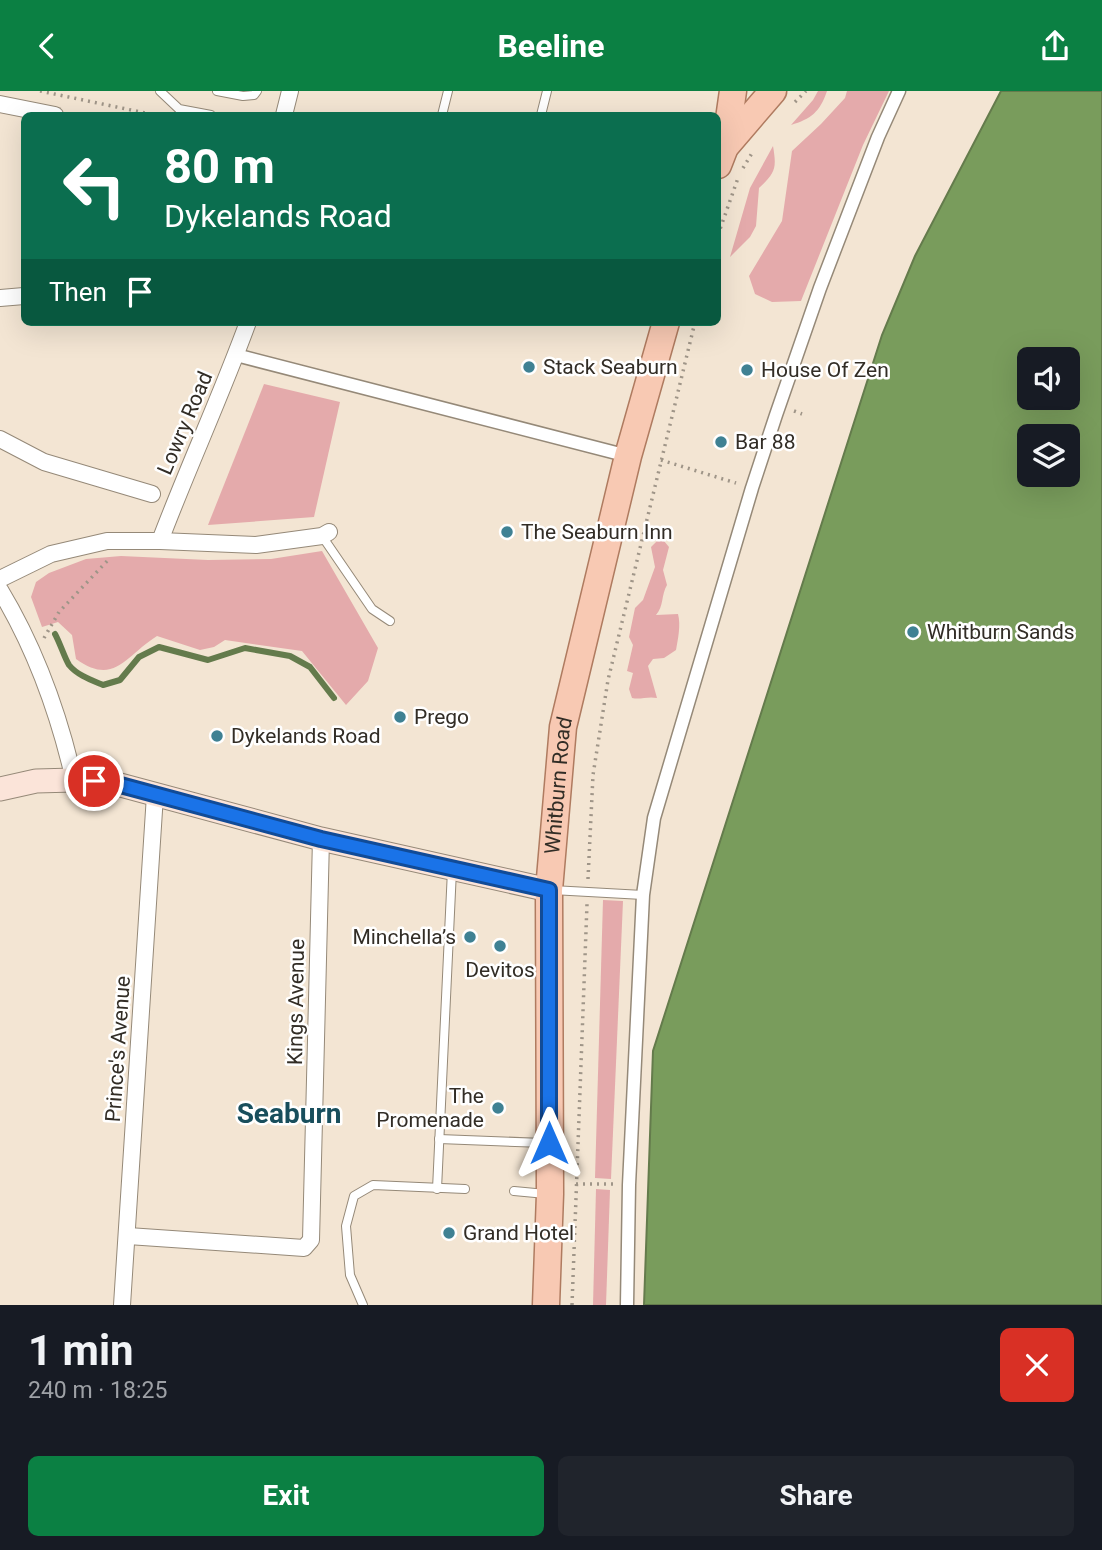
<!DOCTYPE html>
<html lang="en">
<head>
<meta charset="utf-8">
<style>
	body { margin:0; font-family:Roboto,sans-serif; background:#20242c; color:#f1f3f6; height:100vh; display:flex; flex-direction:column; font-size:26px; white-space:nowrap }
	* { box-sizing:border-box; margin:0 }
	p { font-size:23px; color:#9ea1a6 }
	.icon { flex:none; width:38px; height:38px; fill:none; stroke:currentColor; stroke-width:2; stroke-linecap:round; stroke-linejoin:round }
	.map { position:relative; height:1214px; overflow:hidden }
	.sheet { display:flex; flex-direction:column; background:#171b24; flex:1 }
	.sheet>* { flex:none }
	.banner { position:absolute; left:21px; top:21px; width:700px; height:214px; border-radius:10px; box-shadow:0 7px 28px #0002; background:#0b6e4f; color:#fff; overflow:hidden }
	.controls { position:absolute; left:1017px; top:256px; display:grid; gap:14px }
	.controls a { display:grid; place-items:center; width:63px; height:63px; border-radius:10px; background:#171b24; box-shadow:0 7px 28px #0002; font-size:35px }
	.pin { position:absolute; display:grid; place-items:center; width:60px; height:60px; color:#fff; margin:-30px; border:4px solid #fff; border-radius:50%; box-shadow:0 2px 7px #0007 }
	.me { position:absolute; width:77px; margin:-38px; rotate:0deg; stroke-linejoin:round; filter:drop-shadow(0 0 5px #0008) }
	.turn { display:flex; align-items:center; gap:24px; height:147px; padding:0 28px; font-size:32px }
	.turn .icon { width:91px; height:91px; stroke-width:2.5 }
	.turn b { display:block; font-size:49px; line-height:60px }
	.then { display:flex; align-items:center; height:66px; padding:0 28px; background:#0003; gap:14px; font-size:26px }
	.round { display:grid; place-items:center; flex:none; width:74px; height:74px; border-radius:10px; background:#20242c }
	.head { display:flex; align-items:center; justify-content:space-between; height:119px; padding:0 28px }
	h1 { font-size:42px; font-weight:700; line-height:52px }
	.action { display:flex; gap:14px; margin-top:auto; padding:14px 28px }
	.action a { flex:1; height:80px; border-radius:10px; background:#0b8043; color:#fff; font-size:28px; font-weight:700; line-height:80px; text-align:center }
	.action a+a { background:#20242c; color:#f1f3f6 }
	header { display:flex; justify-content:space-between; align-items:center; height:91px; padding:0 28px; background:#0b8043; color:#fff; font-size:32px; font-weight:700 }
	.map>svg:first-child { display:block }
	.green { fill:#e4aaab }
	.water { fill:#799c5c; stroke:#647b4c; stroke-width:2; fill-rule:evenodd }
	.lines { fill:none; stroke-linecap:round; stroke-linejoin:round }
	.stream { stroke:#647b4c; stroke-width:6 }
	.service-casing { stroke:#958978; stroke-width:10 }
	.pedestrian-casing { stroke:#958978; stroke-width:15 }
	.minor-casing { stroke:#958978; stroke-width:18 }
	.secondary-casing { stroke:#958978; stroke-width:25 }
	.primary-casing { stroke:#af7b60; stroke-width:29 }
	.path { stroke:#9f9588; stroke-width:3.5; stroke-dasharray:2 5; stroke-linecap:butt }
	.service { stroke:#fff; stroke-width:8 }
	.pedestrian { stroke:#fff; stroke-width:12 }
	.minor { stroke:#fff; stroke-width:16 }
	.secondary { stroke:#fbe4d9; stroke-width:23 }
	.primary { stroke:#f8c9b3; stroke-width:26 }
	.route-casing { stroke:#114b97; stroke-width:18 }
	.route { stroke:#1a73e8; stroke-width:12 }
	.poi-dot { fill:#3f8193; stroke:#fff; stroke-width:2.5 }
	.labels { text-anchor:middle; stroke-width:5; stroke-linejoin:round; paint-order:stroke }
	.poi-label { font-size:21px; fill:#322d26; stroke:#fff; text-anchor:start }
	.street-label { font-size:21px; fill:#322d26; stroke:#fff }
	.district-label { font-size:28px; font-weight:bold; fill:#184e5c; stroke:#fff }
</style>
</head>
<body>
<header><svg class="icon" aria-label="back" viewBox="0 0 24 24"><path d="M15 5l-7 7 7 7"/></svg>Beeline<svg class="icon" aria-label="share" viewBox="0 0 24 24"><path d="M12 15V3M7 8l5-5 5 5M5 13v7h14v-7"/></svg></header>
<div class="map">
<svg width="1102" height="1214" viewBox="0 0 1102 1214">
	<rect width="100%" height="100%" fill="#f3e5d3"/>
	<g class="green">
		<path d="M 818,0 L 827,0 C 820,21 811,28 791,34 L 813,9 Z"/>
		<polygon points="847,0 889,0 863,54 801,210 772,211 755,203 749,185 782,130 792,60 821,33 845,7"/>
		<path d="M 773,55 C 777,78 775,82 759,97 L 756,135 L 750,146 L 730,166 L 750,97 Z"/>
		<polygon points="264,293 340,311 314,426 208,434"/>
		<path d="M 657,450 L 664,450 L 669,456 L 663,479 L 667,494 C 661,504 664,515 656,524 L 678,523 C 681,534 678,548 676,559 L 664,567 L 653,568 L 648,575 L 657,607 C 647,605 641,609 632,607 L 629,598 L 633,582 L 627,580 L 633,554 L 629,546 L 635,517 L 643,509 L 655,476 L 651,456 Z"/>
		<path d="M 322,460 L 378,557 L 368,590 L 346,614 L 302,560 L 225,549 L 214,556 L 200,559 L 157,545 C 126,564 115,596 76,568 L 72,544 L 58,531 L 42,536 L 31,506 L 36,491 L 49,482 L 86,468 L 121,465 L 208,469 L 271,468 Z"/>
		<polygon points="603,809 623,810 611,1088 595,1087"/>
		<polygon points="596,1098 610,1099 606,1214 593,1214"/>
	</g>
	<path class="water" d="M 1001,0 L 1102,0 L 1102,1214 L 644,1214 L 653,960 L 882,244 L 915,165 ZM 1029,268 L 1068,268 L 1068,306 L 1029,306 ZM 1029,345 L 1068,345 L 1068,383 L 1029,383 Z"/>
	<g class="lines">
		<path class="stream" d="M 55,543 C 60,552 65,568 69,574 C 77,584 91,589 103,594 L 120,589 L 139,566 L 159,556 L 208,569 L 245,557 L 290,565 L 310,576 L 334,607"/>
		<defs>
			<g id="service">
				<polyline points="160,0 179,18 211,24"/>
				<polyline points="217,0 243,5 254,4 257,0"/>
				<polyline points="442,24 448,0"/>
				<polyline points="541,24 547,0"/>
				<polyline points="322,445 372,518 390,530"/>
				<polyline points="552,799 643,804"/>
				<polyline points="439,1048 544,1052"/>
				<polyline points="437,1098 452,779"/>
				<polyline points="514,1100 546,1103"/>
				<polyline points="363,1214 350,1184 346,1135 354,1105 373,1094 465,1098"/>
			</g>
			<g id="pedestrian">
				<polyline points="236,264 628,365"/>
				<polyline points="627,1214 629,1094 643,804 654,727 752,397 776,324 820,197 878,46 899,0"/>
			</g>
			<g id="minor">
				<polyline points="0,13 55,24"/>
				<polyline points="284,24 290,0"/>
				<polyline points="0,207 24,205"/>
				<polyline points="0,348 44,371 152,403"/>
				<path d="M 160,450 C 188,376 221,305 248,231"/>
				<polyline points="0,488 51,463 107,450 160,450 256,454 322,445 329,441"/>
				<path d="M 0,499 C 35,557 59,624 74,689"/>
				<polyline points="128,1145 304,1157 311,1149 321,748"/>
				<polyline points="122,1214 155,704"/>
			</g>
			<polyline id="secondary" points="0,698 36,690 74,689 113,692 321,748 549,799"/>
			<g id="primary">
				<polyline points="725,56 733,0"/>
				<polyline points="718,74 725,56 773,0"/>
				<path id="s1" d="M 546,1214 L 550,1103 L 549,799 L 563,636 L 628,365 L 666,231"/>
			</g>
		</defs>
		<use href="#service" class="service-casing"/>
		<use href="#pedestrian" class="pedestrian-casing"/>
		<use href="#minor" class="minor-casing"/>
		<use href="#secondary" class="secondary-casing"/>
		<use href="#primary" class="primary-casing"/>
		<g class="path">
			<polyline points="40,0 155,24"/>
			<polyline points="795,11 806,0"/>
			<polyline points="743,77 752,62"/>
			<polyline points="718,144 738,87"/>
			<polyline points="794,320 802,323"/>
			<polyline points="661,369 736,392"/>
			<polyline points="44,547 59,521 110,467"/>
			<polyline points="588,788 593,684 608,589 695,231"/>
			<polyline points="576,1093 615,1093"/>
			<polyline points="572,1214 587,813"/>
		</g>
		<use href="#service" class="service"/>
		<use href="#pedestrian" class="pedestrian"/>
		<use href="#minor" class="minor"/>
		<use href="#secondary" class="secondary"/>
		<use href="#primary" class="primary"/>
	</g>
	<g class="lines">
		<defs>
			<polyline id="route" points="94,690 113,692 321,748 549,799 549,1052"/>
		</defs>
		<use href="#route" class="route-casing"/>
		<use href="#route" class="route"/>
	</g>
	<g class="poi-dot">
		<circle cx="529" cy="276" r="7"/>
		<circle cx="747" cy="279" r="7"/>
		<circle cx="721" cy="351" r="7"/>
		<circle cx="507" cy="441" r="7"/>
		<circle cx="913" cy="541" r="7"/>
		<circle cx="400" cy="626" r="7"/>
		<circle cx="217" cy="645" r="7"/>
		<circle cx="470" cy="846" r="7"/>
		<circle cx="500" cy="855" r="7"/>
		<circle cx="498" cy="1017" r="7"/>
		<circle cx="449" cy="1142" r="7"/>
	</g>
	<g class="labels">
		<g class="poi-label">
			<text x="543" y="283">Stack Seaburn</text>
			<text x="761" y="286">House Of Zen</text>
			<text x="735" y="358">Bar 88</text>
			<text x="521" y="448">The Seaburn Inn</text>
			<text x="927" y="548">Whitburn Sands</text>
			<text x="414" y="633">Prego</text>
			<text x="231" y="652">Dykelands Road</text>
			<text x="456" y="853" text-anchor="end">Minchella’s</text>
			<text x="500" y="886" text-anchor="middle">Devitos</text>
			<text x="484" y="1012" text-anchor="end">The<tspan x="484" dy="24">Promenade</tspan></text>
			<text x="463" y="1149">Grand Hotel</text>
		</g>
		<g class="street-label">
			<text transform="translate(185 332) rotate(-67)" y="7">Lowry Road</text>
			<text dy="7" stroke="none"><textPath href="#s1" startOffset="520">Whitburn Road</textPath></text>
			<text transform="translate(296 911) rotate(-89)" y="7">Kings Avenue</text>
			<text transform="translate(118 958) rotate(-86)" y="7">Prince's Avenue</text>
		</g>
		<g class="district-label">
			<text x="289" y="1032">Seaburn</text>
		</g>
	</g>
</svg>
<div class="controls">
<a><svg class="icon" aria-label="sound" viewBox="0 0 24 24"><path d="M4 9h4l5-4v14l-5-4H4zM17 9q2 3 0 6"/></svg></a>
<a><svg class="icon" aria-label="layers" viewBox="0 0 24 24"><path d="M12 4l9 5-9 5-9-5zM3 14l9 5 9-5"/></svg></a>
</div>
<div class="pin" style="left:94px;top:690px;background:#d93025"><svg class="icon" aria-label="arrive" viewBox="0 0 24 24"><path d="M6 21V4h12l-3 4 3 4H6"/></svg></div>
<svg class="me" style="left:549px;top:1052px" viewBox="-20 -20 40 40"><path d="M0-17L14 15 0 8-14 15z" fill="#1a73e8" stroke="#fff" stroke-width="4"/></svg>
<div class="banner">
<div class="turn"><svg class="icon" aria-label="left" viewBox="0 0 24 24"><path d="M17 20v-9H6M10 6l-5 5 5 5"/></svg><div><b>80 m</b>Dykelands Road</div></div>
<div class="then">Then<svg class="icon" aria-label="arrive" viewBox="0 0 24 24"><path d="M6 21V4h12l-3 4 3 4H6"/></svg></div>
</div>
</div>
<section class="sheet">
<div class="head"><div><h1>1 min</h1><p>240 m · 18:25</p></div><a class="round" style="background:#d93025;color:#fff"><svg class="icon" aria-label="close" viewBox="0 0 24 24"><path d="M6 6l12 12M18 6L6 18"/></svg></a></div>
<div class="action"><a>Exit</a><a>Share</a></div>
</section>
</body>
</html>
